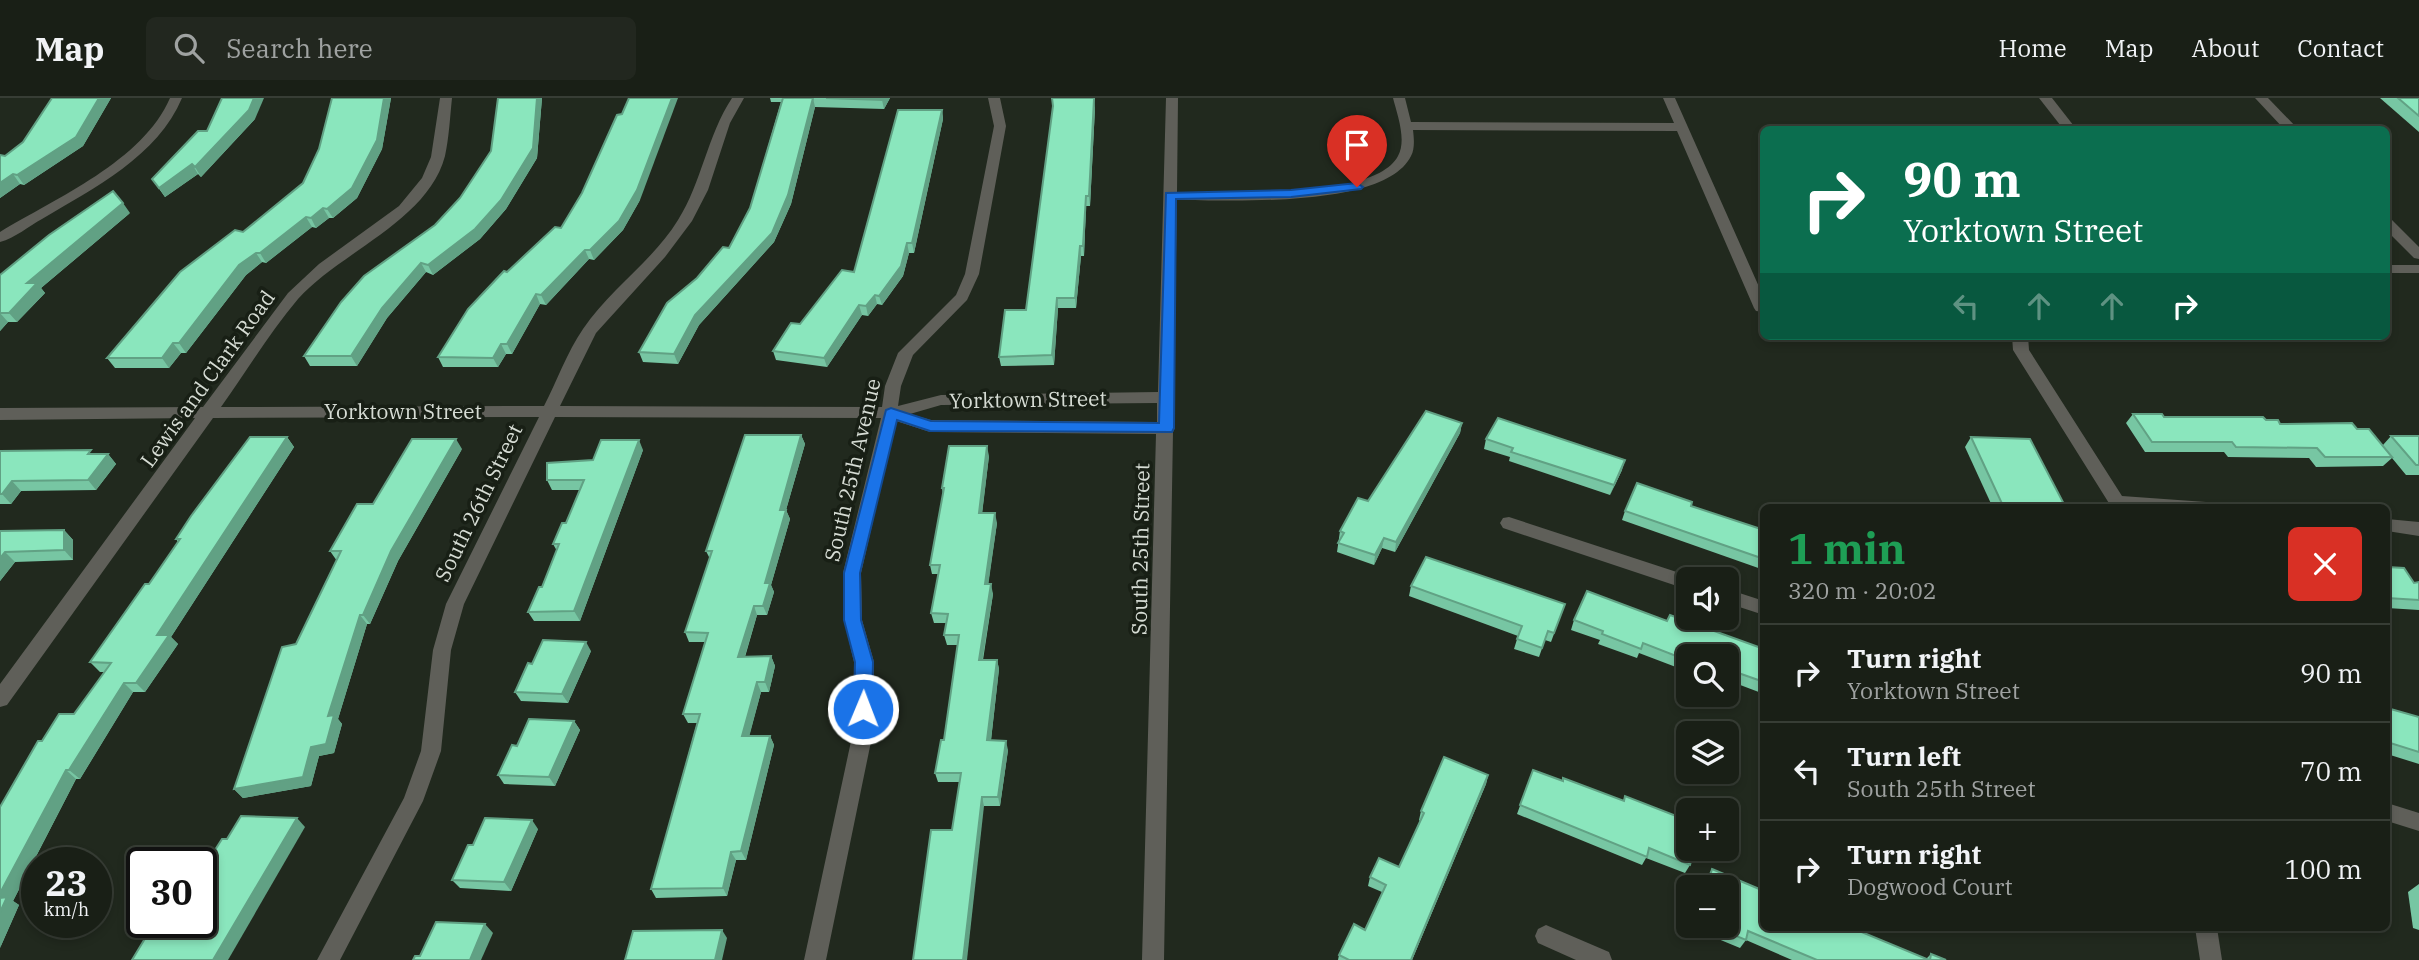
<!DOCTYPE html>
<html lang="en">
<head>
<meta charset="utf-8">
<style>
	body { margin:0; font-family:"IBM Plex Serif",serif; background:#22271f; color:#f1f3f6; height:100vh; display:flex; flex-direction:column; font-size:26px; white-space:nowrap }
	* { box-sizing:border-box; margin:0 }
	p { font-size:23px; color:#9fa2a1 }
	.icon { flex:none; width:38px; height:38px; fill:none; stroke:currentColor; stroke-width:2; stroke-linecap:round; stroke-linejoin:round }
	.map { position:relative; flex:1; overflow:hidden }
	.panel { position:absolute; left:1760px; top:406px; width:630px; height:427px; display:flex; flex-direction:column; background:#191f16; border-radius:10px; box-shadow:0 4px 10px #0003,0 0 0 2px #373d35 }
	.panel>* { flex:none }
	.hud { position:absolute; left:1760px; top:28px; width:630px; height:214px; border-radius:10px; box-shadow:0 4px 10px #0003,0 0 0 2px #373d35; background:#0b6e4f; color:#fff; overflow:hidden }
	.controls { position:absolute; left:1676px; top:469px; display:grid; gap:14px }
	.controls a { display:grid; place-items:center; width:63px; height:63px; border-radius:10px; background:#191f16; box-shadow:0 4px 10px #0003,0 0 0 2px #373d35; font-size:35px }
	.speed { position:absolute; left:21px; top:749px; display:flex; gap:14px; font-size:35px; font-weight:700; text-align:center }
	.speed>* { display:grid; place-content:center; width:91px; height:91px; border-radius:50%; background:#191f16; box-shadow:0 4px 10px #0003,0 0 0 2px #373d35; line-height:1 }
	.speed small { font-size:18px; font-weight:400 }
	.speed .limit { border:4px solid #111; border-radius:10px; background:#fff; color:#111 }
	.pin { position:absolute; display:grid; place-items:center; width:60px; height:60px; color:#fff; margin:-72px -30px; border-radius:50% 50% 50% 0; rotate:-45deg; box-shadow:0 0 7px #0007 }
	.pin .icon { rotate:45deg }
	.me { position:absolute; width:77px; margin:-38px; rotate:1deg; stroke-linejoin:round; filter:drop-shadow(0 0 5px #0008) }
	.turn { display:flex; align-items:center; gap:24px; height:147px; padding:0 28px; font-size:32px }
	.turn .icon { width:91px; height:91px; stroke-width:2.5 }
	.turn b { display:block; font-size:49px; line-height:60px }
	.lanes { display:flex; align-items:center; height:66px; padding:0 28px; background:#0003; justify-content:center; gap:35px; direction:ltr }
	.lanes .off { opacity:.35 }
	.round { display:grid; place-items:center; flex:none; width:74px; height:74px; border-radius:10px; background:#22271f }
	.overview { display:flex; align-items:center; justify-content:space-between; height:119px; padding:0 28px }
	h1 { font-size:42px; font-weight:700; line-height:52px; color:#1e9e55 }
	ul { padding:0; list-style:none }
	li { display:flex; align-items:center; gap:21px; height:98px; padding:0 28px; border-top:2px solid #373d35 }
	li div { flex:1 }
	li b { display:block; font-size:26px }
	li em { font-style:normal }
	header { display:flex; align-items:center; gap:42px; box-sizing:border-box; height:98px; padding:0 35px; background:#191f16; border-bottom:2px solid #373d35 }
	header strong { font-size:33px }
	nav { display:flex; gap:38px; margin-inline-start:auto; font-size:24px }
	.search { width:490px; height:63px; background:#22271f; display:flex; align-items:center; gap:18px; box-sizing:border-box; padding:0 24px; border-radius:10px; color:#9fa2a1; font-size:26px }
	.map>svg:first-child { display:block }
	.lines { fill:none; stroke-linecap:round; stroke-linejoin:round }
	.minor { fill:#5f5f59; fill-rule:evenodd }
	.wall { fill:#77c6a3 }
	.shaded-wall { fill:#61a184 }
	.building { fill:#8ae6bd; stroke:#61a184; stroke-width:2 }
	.route { fill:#1a73e8; stroke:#114b97; stroke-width:2 }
	.labels { text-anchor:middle; stroke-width:7; stroke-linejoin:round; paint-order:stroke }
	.street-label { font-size:21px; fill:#d6dcd4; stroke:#181f15 }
</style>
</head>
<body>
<header>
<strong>Map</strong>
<div class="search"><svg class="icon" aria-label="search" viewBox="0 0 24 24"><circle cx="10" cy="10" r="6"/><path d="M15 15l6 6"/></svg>Search here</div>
<nav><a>Home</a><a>Map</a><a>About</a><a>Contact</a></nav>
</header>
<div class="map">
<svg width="2419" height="862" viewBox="0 0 2419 862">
	<rect width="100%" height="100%" fill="#21291e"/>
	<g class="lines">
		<g class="minor">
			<path d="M 170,0 L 182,0 C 158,58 94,90 42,121 C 29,128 15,140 0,144 L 0,134 C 56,100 143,63 170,0 Z"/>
			<path d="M 440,0 L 452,0 C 450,19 449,40 445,58 C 428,123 340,154 298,201 C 270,234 246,274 221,309 L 544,308 C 557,283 567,254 583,231 C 610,191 652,164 678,122 C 702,84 707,38 732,0 L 744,0 L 730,25 L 708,92 L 692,123 L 665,159 L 596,235 L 560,308 L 882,309 L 885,288 L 898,255 L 956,197 L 965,176 L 994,28 L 988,0 L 1000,0 L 1006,28 L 979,176 L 967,202 L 913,257 L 901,288 L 898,308 L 941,297 L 1158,294 L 1166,0 L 1178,0 L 1177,94 C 1224,94 1374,103 1398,58 C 1407,42 1397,16 1393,0 L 1405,0 L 1411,24 L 1674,25 L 1663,0 L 1675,0 L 1764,200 L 1764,214 L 1756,213 L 1754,210 L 1677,33 L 1413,32 C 1414,40 1415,51 1411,58 C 1385,111 1229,102 1177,102 L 1173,326 L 1175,330 L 1173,334 L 1164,862 L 1142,862 L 1156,336 L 930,334 L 896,323 L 861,475 L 862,522 L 874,564 L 873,634 L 826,862 L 804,862 L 853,634 L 854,564 L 844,522 L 843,475 L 881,320 L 555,319 L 464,506 L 451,552 L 441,653 L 423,703 L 340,862 L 317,862 L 404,700 L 421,653 L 433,552 L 446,506 L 539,319 L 213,320 L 7,607 L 0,609 L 0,586 L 195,320 L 0,322 L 0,310 L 203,309 L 288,195 L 319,166 L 399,108 L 422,80 L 431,59 ZM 1157,305 L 1157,324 L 931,322 L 910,316 L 941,307 Z"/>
			<polygon points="2039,0 2052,0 2077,32 2064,32"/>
			<polygon points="2255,0 2268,0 2299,32 2285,32"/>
			<polygon points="2387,121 2392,122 2419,149 2419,161 2414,160 2387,133"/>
			<rect x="2387" y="167" width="32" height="8"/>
			<polygon points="2012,238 2028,238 2029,252 2122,398 2206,404 2214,410 2112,410 2013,252"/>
			<polygon points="1509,419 1695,480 1696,481 1689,481 1689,492 1503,430 1500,425 1503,420"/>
			<polygon points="2387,421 2419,424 2419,438 2387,433"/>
			<polygon points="1727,491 1764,503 1764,517 1727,505"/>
			<polygon points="2387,705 2419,715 2419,733 2387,723"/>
			<polygon points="1546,827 1609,854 1612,862 1576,862 1538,845 1535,838 1538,831"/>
			<polygon points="2195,830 2217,830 2222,862 2200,862"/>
		</g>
	</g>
	<g class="wall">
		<polygon points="52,0 111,0 83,48 24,87 20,86 0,100 0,57 5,58 23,44"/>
		<polygon points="332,0 391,0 382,51 357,100 333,120 329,120 316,130 312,129 266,165 262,164 246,177 186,255 181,255 169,270 115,270 107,260 243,134 303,85 319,51"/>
		<polygon points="498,0 542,0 537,60 506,111 480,141 433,177 426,174 387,220 357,268 310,268 304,258 435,127 460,100 491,53"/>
		<polygon points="770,0 890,0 884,11 815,9 791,106 774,144 699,227 678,266 643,264 639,254 697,180 729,150 750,110 781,4 771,4"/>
		<polygon points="2380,0 2419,0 2419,34"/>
		<polygon points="1095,10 1090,108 1086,108 1084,158 1081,158 1076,210 1058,210 1054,267 1001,268 999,259 1026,212"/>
		<polygon points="942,12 943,21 914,155 909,155 903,178 882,207 877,206 868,218 862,217 827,269 776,262 773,253 854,174"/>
		<polygon points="255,21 201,79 198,76 165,99 152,81 207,33"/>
		<polygon points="640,102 623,132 594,162 589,161 546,207 540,206 512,256 506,256 498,269 443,269 438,259 507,174 561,130"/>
		<polygon points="130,115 41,190 45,195 17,224 8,224 0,233 0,177"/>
		<polygon points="2133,316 2164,319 2266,322 2280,326 2357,331 2383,347 2391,338 2419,338 2419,377 2406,377 2392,360 2383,368 2316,369 2309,360 2228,359 2224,354 2145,354 2126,325"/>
		<polygon points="1462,325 1460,335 1395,454 1382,450 1374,467 1337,454 1340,433 1368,403"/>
		<polygon points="801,337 805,346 786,412 790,421 771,487 774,494 767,517 757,517 745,559 771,558 775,568 769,594 761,594 749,638 770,638 774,647 746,762 736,762 727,798 656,800 651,791 697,625 688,625 683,616 705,544 689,544 685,534 710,461 706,453"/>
		<polygon points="287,339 294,349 171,539 178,546 145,594 133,594 80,681 76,681 13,803 19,807 0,850 42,643 74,616 105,574 100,574 90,564 149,486 178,444 176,441"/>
		<polygon points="1971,339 2066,410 1993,410 1965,349"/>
		<polygon points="1486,341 1622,372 1610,397 1509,363 1510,359 1484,351"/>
		<polygon points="462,351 398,463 370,526 367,526 338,621 342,626 334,655 319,658 311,688 243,700 234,691 296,546 337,463 330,453"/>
		<polygon points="643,352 580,523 534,523 528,514 542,489 557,453 553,446 566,425 580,392 552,392 547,382 593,362"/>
		<polygon points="0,353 108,356 116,366 96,392 21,393 11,406 0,406"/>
		<polygon points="989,358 982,415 997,425 988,486 993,496 983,562 997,562 999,571 991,642 1008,652 1000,708 984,708 952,732 960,684 938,684 935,675 944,642 958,547 947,547 944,537 946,525 934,525 931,515 938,476 932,476 930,467 943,396 942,390"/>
		<polygon points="1691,408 1764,432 1764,472 1622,422 1625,413"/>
		<polygon points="64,432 73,442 73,462 15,464 0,483 0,433"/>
		<polygon points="2387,469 2414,485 2419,484 2419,512 2387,510"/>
		<polygon points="1411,488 1565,506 1551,544 1545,542 1539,559 1514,551 1518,538 1409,498"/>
		<polygon points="1574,522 1667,523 1764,551 1764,596 1727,582 1727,558 1689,558 1689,574 1639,555 1637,560 1598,546 1600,542 1571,532"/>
		<polygon points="591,553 568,605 521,603 515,594 532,566"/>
		<polygon points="2387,610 2419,619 2419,666 2387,656"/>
		<polygon points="574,623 580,632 555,688 504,686 498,677 517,648"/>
		<polygon points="1533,672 1563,683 1623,703 1625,698 1690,767 1685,775 1646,760 1642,767 1517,716"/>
		<polygon points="1488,677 1486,686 1412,862 1338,862 1339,857 1365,832 1382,794 1368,788 1370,779 1399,769 1420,723 1419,722 1421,713"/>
		<polygon points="538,731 511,793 460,790 452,782 473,747"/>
		<polygon points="1712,771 1926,861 1931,856 1946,862 1792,862 1746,842 1740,850 1711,838 1714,828 1727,828 1727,789 1704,789 1707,779"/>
		<polygon points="2419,786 2419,832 2413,830 2408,794"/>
	</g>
	<g class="shaded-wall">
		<polygon points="99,0 111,0 83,48 24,87 17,77"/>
		<polygon points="254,0 264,0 255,21 201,79 195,69"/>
		<polygon points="384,0 391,0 382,51 357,100 333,120 327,111"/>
		<polygon points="537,0 542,0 537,60 506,111 480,141 433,177 428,167"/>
		<polygon points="672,0 678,0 640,102 623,132 594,162 590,152"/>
		<polygon points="813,0 815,9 791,106 774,144 699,227 678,266 674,256"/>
		<polygon points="883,0 890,0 884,11 882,2"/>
		<polygon points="1094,1 1095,10 1090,108 1089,98"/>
		<polygon points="942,12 943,21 914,155 912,145"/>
		<polygon points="192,66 198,76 165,99 159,90"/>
		<polygon points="13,76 20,86 0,100 0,85"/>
		<polygon points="1086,98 1086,108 1084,158 1083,148"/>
		<polygon points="123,105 130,115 41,190 45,195 17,224 9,215 27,185"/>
		<polygon points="323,110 329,120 316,130 311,120"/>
		<polygon points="306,119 312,129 266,165 260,155"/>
		<polygon points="907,145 909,155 903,178 882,207 879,198"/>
		<polygon points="1080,148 1081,158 1076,210 1075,200"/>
		<polygon points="585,152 589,161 546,207 541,197"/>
		<polygon points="256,155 262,164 246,177 186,255 179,245 239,167"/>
		<polygon points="421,165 426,174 387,220 357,268 351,258 382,210"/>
		<polygon points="536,196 540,206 512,256 507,246"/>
		<polygon points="875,197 877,206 868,218 866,208"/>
		<polygon points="1057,200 1058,210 1054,267 1052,257"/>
		<polygon points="859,207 862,217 827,269 824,260"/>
		<polygon points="0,215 8,224 0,233"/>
		<polygon points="173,245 181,255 169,270 162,260"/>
		<polygon points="501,246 506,256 498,269 493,260"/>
		<polygon points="1462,325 1460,335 1395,454 1396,444"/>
		<polygon points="801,337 805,346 786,412 790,421 771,487 774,494 767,517 763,508 765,485 780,412"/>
		<polygon points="287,339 294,349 171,539 178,546 145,594 136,585 157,537"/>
		<polygon points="456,341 462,351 398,463 370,526 363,517 391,453"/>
		<polygon points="639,342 643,352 580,523 574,513"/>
		<polygon points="987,348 989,358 981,425 979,415"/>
		<polygon points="108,356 116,366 96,392 88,382"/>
		<polygon points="1625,362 1622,372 1610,397 1614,387"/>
		<polygon points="12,383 21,393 11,406 2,396"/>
		<polygon points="995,415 997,425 987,496 985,486"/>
		<polygon points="64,432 73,442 73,462 64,452"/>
		<polygon points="1384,440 1382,450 1374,467 1375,457"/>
		<polygon points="5,454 15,464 0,483 0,460"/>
		<polygon points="991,486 993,496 981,571 979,562"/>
		<polygon points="754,508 757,517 742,568 738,559"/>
		<polygon points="360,517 367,526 338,621 342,626 334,655 319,658 311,688 243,700 234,691 311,649 328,618"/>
		<polygon points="586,544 591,553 568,605 562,596"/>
		<polygon points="771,558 775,568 769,594 765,584"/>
		<polygon points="997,562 999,571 990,651 987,642"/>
		<polygon points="757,584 761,594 747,647 742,638"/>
		<polygon points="124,585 133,594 80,681 69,672"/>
		<polygon points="574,623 580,632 555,688 549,679"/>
		<polygon points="770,638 774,647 746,762 741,753"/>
		<polygon points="1006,643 1008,652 1000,708 998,699"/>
		<polygon points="66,672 76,681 13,803 19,807 0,850 0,795"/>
		<polygon points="1488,677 1486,686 1412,862 1411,862"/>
		<polygon points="982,699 984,708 967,862 963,862"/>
		<polygon points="297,720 305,729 228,862 213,862"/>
		<polygon points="532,722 538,731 511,793 504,784"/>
		<polygon points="731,754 736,762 727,798 723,790"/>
		<polygon points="485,826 493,835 481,862 470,862"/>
		<polygon points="722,832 727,840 722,862 715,862"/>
	</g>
	<g class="building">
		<polygon points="52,0 99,0 76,39 17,77 13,76 0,85 0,57 5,58 23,44"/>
		<polygon points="222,0 254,0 249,12 195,69 192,66 159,90 152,81 198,33 207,33"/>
		<polygon points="332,0 384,0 377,42 352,90 327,111 323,110 311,120 306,119 260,155 256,155 239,167 179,245 173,245 162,260 107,260 180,174 235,132 243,134 303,85 319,51"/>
		<polygon points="498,0 537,0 533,50 501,102 475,131 428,167 421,165 382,210 351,258 304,258 341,204 364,178 435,127 460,100 491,53"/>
		<polygon points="629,0 672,0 637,92 619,123 590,152 585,152 541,197 536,196 507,246 501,246 493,260 438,259 468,211 504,173 507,174 555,129 561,130 582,95 617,17 622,16"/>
		<polygon points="783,0 813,0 788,97 772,135 695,217 674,256 639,254 667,205 697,180 723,149 729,150 750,110"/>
		<polygon points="826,0 883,0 882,2"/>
		<polygon points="1052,0 1094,0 1094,1 1089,98 1086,98 1083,148 1080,148 1075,200 1057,200 1052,257 999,259 1005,212 1026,212 1053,8"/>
		<polygon points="2398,0 2419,0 2419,18"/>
		<polygon points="898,12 942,12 912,145 907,145 901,168 879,198 875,197 866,208 859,207 824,260 773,253 791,225 800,226 842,172 854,174"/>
		<polygon points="113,93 123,105 27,185 37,185 9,215 0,215 0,177 49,137"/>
		<polygon points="1426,313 1462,325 1396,444 1384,440 1375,457 1338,445 1344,435 1340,433 1358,400 1368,403"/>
		<polygon points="2133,316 2162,316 2164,319 2263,319 2266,322 2278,322 2280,326 2352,325 2357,331 2369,331 2392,359 2325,359 2317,350 2236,349 2232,344 2152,344"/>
		<polygon points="1498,320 1625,362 1614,387 1511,354 1513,350 1486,341"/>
		<polygon points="745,337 801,337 780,412 786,412 765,485 770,485 763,508 754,508 738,559 771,558 765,584 757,584 742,638 770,638 741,753 731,754 723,790 651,791 700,616 683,616 708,535 685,534 712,453 706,453"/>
		<polygon points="2391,338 2419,338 2419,367 2416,367"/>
		<polygon points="250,339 287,339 157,537 169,537 136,585 124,585 69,672 66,672 0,795 0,709 38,643 42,643 59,616 74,616 111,565 90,564 145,486 149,486 180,441 176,441 191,418"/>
		<polygon points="1971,339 2030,341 2066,410 2004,410"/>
		<polygon points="412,341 456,341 391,453 363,517 360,517 328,618 334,617 326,646 311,649 303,679 234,691 282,549 296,546 341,453 330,453 357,406 373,406"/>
		<polygon points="601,342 639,342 574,513 528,514 539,489 542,489 559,446 553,446 562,425 566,425 584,382 547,382 547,365 593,362"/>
		<polygon points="949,348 987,348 979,415 995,415 985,486 991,486 979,562 997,562 987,642 1006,643 998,699 982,699 963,862 913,862 931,732 952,732 961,675 935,675 941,642 944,642 959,537 944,537 948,516 931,515 940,467 930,467 944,390 942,390"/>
		<polygon points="91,352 88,356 108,356 88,382 12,383 2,396 0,396 0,353"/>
		<polygon points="1637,385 1692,404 1691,408 1764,432 1764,461 1625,413"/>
		<polygon points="64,432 64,452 5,454 0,460 0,433"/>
		<polygon points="1426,459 1565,506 1554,535 1548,533 1542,550 1517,541 1522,528 1411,488"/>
		<polygon points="2387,469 2404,470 2414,485 2419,484 2419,502 2387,500"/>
		<polygon points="1587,493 1667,523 1670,517 1764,551 1764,584 1727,571 1727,558 1689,558 1689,563 1643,545 1641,551 1602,536 1603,533 1574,522"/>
		<polygon points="543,542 586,544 562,596 515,594 528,565 532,566"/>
		<polygon points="2387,610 2419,619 2419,654 2387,644"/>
		<polygon points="529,621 574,623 549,679 498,677 512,647 517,648"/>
		<polygon points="1444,659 1488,677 1411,862 1349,862 1339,857 1354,826 1365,832 1386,787 1370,779 1379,760 1399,769 1424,715 1421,713"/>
		<polygon points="1533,672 1563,683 1563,680 1624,703 1625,698 1689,723 1689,751 1694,751 1690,767 1649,750 1647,759 1520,707"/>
		<polygon points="241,718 297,720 213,862 132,862 155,824 201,824 201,774 222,741 227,741"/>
		<polygon points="485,720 532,722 504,784 452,782 468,747 473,747"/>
		<polygon points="1712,771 1764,793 1764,830 1852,830 1929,862 1817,862 1748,833 1746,842 1716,830 1717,828 1727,828 1727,789 1707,789"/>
		<polygon points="7,799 0,814 0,800"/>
		<polygon points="436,824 485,826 470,862 413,862 415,858 420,858"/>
		<polygon points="722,832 715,862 625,862 633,833"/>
		<polygon points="1931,856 1946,862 1930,862"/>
	</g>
	<polygon class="route" points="1357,85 1363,89 1361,91 1291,99 1176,101 1174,330 1172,334 930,333 897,322 860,475 861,522 873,564 872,611 870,616 863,618 857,616 854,611 855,564 844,522 844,475 886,312 891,310 931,323 1159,325 1166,95 1291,92"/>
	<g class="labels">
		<g class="street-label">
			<text transform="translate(208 281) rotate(-54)" y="7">Lewis and Clark Road</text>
			<text transform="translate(1028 302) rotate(-1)" y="7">Yorktown Street</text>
			<text x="403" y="321">Yorktown Street</text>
			<text transform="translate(853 372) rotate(-77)" y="7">South 25th Avenue</text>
			<text transform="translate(479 405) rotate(-64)" y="7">South 26th Street</text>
			<text transform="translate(1141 451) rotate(-89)" y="7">South 25th Street</text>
		</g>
	</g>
</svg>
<div class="controls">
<a><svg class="icon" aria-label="sound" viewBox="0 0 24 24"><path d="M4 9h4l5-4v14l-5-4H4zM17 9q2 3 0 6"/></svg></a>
<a><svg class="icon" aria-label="search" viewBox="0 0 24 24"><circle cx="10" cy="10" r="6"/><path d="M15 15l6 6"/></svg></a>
<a><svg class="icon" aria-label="layers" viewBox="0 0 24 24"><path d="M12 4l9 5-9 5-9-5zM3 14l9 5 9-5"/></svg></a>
<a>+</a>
<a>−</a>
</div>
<div class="speed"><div>23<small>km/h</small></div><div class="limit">30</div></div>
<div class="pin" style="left:1357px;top:89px;background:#d93025"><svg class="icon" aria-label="arrive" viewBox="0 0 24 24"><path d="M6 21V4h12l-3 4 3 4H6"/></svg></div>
<svg class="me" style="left:863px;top:611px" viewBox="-20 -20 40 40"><circle r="17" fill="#1a73e8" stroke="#fff" stroke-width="3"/><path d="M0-11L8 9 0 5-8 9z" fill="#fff"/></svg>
<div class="hud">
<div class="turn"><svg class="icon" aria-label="right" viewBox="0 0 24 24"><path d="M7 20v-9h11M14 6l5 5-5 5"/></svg><div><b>90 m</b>Yorktown Street</div></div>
<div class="lanes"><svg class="icon off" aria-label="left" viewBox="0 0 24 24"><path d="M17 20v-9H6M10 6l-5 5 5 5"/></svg><svg class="icon off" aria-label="ahead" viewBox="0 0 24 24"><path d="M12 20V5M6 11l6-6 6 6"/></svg><svg class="icon off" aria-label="ahead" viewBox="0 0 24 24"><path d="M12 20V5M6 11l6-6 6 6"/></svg><svg class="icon" aria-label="right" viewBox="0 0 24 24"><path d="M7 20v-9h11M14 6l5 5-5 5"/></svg></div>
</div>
<section class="panel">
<div class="overview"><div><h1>1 min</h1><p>320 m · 20:02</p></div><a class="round" style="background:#d93025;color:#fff"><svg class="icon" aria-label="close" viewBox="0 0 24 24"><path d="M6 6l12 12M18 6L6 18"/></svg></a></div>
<ul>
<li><svg class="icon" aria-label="right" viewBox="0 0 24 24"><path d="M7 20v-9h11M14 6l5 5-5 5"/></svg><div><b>Turn right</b><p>Yorktown Street</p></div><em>90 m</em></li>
<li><svg class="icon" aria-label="left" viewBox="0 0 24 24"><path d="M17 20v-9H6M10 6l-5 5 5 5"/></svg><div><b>Turn left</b><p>South 25th Street</p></div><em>70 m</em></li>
<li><svg class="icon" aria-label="right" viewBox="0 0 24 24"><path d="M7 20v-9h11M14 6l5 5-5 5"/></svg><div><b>Turn right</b><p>Dogwood Court</p></div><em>100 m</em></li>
</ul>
</section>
</div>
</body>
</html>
